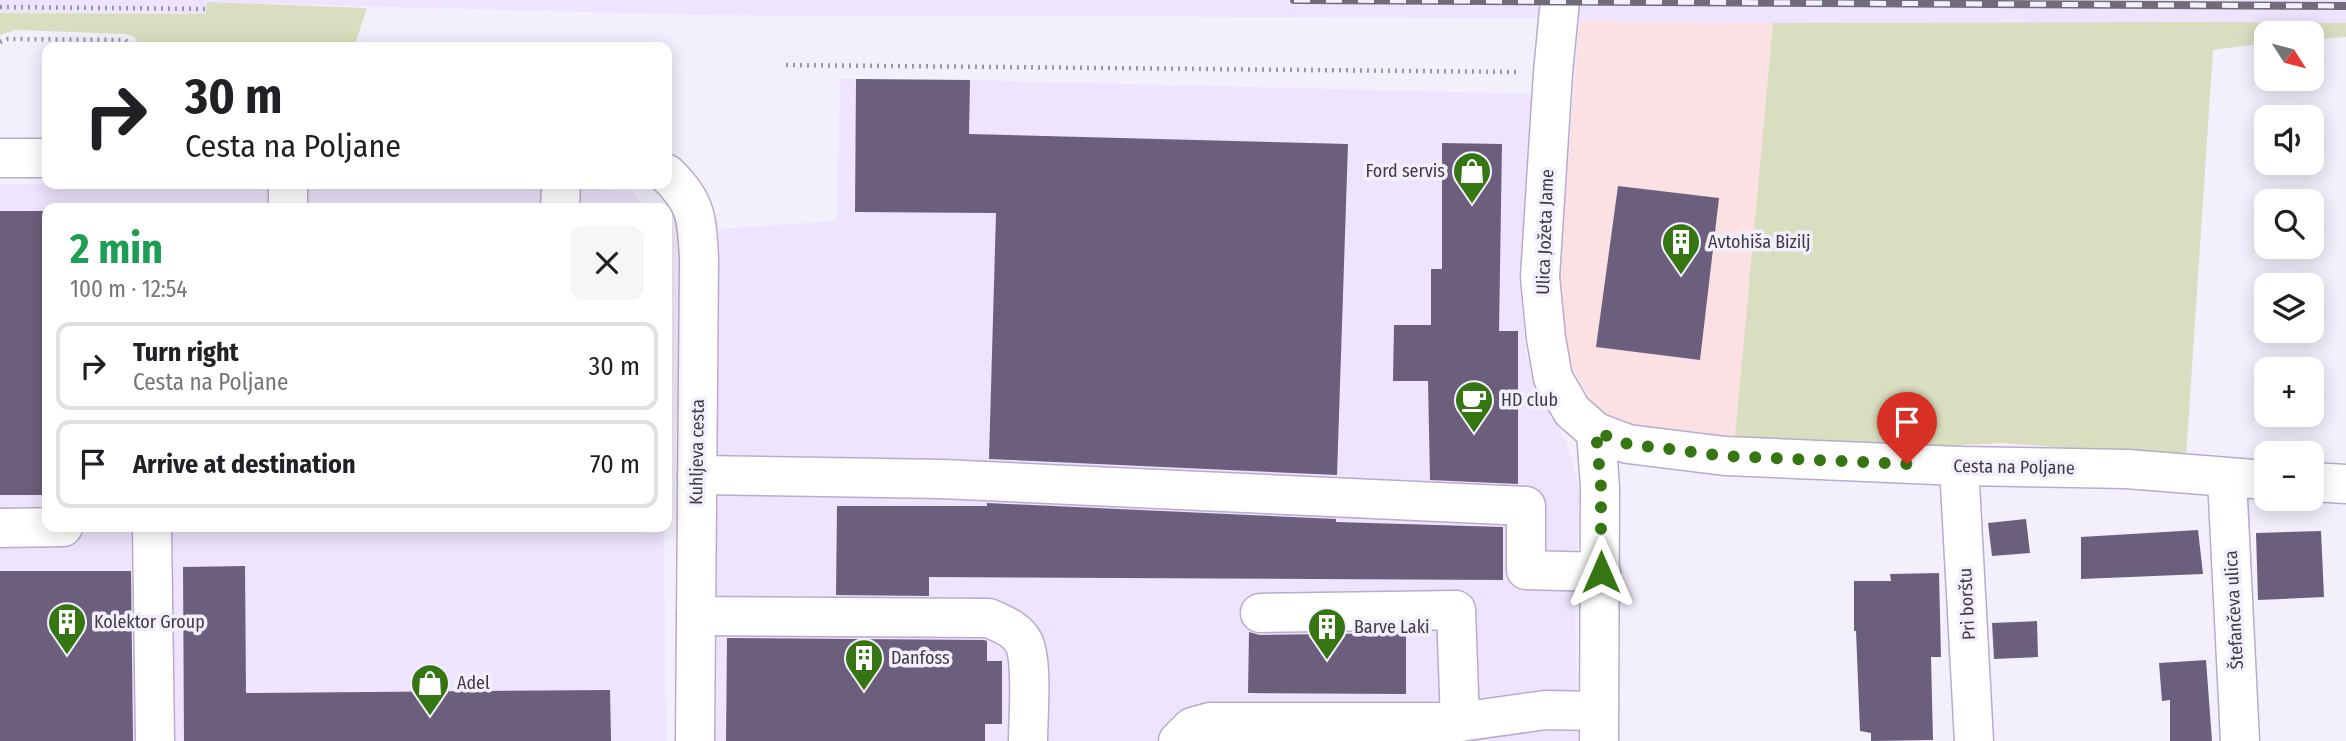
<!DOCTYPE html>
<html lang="en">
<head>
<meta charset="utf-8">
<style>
	body { margin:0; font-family:"Fira Sans Condensed",sans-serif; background:#f6f6f6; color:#202124; height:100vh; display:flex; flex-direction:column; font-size:26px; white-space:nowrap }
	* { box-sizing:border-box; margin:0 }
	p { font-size:23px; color:#757577 }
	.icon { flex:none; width:38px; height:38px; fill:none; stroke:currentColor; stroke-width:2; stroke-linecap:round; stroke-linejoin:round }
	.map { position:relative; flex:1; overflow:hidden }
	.sheet { position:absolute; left:42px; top:203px; width:630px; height:329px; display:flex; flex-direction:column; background:#fff; border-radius:14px; box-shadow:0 4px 18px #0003 }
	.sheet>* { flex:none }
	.guide { position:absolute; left:42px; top:42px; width:630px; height:147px; border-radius:14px; box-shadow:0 4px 18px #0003; background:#fff; color:#202124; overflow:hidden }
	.needle { width:46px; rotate:126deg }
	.controls { position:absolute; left:2254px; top:21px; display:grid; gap:14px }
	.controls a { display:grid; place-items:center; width:70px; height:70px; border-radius:14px; background:#fff; box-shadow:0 4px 18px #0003; font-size:35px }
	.pin { position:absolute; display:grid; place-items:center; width:60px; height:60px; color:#fff; margin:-72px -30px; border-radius:50% 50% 50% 0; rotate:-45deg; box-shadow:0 0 7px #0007 }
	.pin .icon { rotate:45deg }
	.me { position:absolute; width:77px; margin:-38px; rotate:0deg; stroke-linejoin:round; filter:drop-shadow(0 0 5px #0008) }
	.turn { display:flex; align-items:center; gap:24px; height:147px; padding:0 28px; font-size:32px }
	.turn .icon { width:91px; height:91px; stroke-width:2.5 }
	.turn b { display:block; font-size:49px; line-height:60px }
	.round { display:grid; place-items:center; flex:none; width:74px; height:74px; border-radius:14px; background:#f6f6f6 }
	.overview { display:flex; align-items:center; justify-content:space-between; height:119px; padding:0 28px }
	h1 { font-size:42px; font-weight:700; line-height:52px; color:#1e9e55 }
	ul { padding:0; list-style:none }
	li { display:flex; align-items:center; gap:21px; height:88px; margin:0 14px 10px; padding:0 14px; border:4px solid #e0e0e0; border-radius:14px }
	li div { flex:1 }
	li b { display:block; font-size:26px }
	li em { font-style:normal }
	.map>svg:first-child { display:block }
	.commercial { fill:#fbe0e4 }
	.built { fill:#eee4fd }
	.green { fill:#d9dec0 }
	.building { fill:#6c5f7d }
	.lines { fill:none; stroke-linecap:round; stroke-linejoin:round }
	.minor-casing { stroke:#b9abcc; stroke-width:41 }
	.path { stroke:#9b95a3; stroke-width:4.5; stroke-dasharray:2 5; stroke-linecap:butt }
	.minor { stroke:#fff; stroke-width:38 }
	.rail-casing { stroke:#726c7a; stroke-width:8 }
	.rail { stroke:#f4effd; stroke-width:5; stroke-dasharray:16; stroke-linecap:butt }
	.route { stroke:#367612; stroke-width:12; stroke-dasharray:0 21.6 }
	.labels { text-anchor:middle; stroke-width:7; stroke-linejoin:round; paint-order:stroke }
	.poi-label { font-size:18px; fill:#403a48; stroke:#f4effd; text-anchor:start }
	.street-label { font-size:18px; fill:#403a48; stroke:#f4effd }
</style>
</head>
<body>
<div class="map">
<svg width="2346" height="741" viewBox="0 0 2346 741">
	<rect width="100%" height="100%" fill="#f4effd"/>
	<polygon class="commercial" points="1579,21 1773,23 1735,437 1652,431 1612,418 1600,411 1592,402 1578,379 1565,348 1557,303"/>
	<g class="built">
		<polygon points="0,0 1542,0 1541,18 693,15 207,2 207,14 0,13"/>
		<polygon points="1577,0 2346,0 2346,23 1773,23 1579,21"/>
		<polygon points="840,79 970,80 1534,94 1520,281 1526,357 1569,450 1580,493 1575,603 1578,741 715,741 719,229 837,221"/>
		<polygon points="0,184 585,188 633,192 646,208 47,208 47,527 664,527 666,741 0,741"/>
	</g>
	<g class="green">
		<polygon points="207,2 367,8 354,47 141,47 134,37 126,34 16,30 0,35 0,13 206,14"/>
		<polygon points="2195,22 2346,23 2346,37 2312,40 2312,33 2266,33 2266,43 2213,50 2186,458 2004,443 1945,446 1856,444 1735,437 1773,23"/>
	</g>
	<g class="building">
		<polygon points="856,79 970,80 969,134 1348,144 1337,475 989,459 996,213 855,212"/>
		<polygon points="1442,143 1502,144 1499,331 1518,331 1518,484 1430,480 1428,381 1393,381 1394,325 1431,325 1431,269 1442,269"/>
		<polygon points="1618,186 1719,198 1700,360 1596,347"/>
		<rect x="0" y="211" width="47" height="284"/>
		<polygon points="987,503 1336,519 1336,522 1503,527 1503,580 929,577 929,596 836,595 837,506 987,506"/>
		<polygon points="2026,519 2030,553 1992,556 1988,523"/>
		<polygon points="2198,530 2203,574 2081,579 2081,537"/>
		<polygon points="2321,531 2324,597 2258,600 2256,533"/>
		<polygon points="245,566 246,693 610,690 611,741 184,741 183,567"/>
		<polygon points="0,571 131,571 133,741 0,741"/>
		<polygon points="1939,573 1941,657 1931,657 1933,740 1871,741 1871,733 1860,731 1856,631 1854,631 1854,581 1891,581 1890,574"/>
		<polygon points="2037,621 2038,657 1994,659 1992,623"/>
		<polygon points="1249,632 1260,635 1406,633 1406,694 1248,693"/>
		<polygon points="727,638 984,640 987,641 987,661 1002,661 1002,724 985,724 985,741 726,741"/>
		<polygon points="2206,660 2212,741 2170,741 2170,700 2162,701 2159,663"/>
	</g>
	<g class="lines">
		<defs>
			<g id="minor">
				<polyline points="1560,0 1553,73 1540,277 1546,338 1553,378 1572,411 1596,432 1628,444 1725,456 1959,466 2127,469 2266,480"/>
				<polyline points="0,158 47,158"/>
				<path d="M 667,174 C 697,203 697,219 699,259 L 695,741"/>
				<polyline points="288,208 288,184"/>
				<polyline points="560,208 561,184"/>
				<polyline points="1596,432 1600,487 1599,741"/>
				<polyline points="1959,466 1974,741"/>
				<polyline points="697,475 942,479 1526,506 1526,570 1601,572"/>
				<polyline points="2227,478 2240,741"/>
				<polyline points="2312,482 2346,484"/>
				<polyline points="152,527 155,741"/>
				<polyline points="0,528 63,527"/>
				<path d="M 696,616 L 989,618 C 1002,624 1017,629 1024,643 C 1033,663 1028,718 1028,741"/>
				<polyline points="1460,722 1545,710 1599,711"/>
				<polyline points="1178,741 1192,727 1210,722 1460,722 1456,610 1260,613"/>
			</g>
		</defs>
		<use href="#minor" class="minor-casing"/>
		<g class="path">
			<polyline points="0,7 207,9"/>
			<polyline points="0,42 8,39 125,40 133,46"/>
			<polyline points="786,65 1520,72"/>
		</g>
		<use href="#minor" class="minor"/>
		<defs>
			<polyline id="rail" points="1294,0 2346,6"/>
		</defs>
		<use href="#rail" class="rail-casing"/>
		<use href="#rail" class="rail"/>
	</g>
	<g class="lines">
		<polyline class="route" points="1601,572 1601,487 1596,432 1628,444 1725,456 1907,464"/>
	</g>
	<defs>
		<symbol id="shop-pin" viewBox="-11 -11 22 30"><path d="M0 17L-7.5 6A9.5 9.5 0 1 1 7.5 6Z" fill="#367612" stroke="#f4effd"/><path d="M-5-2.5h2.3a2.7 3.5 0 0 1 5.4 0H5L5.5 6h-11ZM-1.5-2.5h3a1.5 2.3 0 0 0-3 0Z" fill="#fff"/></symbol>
		<symbol id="building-pin" viewBox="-11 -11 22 30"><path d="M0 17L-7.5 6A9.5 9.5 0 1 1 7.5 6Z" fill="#367612" stroke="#f4effd"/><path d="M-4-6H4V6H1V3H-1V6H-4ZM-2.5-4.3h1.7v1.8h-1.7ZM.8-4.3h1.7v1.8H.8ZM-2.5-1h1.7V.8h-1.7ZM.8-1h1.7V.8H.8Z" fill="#fff"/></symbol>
		<symbol id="cafe-pin" viewBox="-11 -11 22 30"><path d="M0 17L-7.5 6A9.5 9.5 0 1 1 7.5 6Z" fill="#367612" stroke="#f4effd"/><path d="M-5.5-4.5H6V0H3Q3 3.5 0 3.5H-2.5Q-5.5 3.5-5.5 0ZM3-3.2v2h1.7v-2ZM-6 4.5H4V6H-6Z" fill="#fff"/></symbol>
	</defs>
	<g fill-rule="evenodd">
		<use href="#shop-pin" x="1450" y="149" width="44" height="60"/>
		<use href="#building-pin" x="1659" y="220" width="44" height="60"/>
		<use href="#cafe-pin" x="1452" y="378" width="44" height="60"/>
		<use href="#building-pin" x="45" y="600" width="44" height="60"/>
		<use href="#building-pin" x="1305" y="605" width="44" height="60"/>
		<use href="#building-pin" x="842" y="636" width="44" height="60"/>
		<use href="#shop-pin" x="408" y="661" width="44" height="60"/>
	</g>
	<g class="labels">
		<g class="poi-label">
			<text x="1445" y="177" text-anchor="end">Ford servis</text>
			<text x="1708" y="248">Avtohiša Bizilj</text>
			<text x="1501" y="406">HD club</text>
			<text x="94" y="628">Kolektor Group</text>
			<text x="1354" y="633">Barve Laki</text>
			<text x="891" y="664">Danfoss</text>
			<text x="457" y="689">Adel</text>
		</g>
		<g class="street-label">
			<text transform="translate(1545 232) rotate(-88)" y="6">Ulica Jožeta Jame</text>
			<text transform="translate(697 452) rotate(-89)" y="6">Kuhljeva cesta</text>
			<text transform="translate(2014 467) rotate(1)" y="6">Cesta na Poljane</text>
			<text transform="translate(1967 604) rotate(-93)" y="6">Pri borštu</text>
			<text transform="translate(2234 610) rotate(-93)" y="6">Štefančeva ulica</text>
		</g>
	</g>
</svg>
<div class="controls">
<a><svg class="needle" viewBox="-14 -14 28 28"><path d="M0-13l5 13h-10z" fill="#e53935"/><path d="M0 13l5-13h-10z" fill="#757577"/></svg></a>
<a><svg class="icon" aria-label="sound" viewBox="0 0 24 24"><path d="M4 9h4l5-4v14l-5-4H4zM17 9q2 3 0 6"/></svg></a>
<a><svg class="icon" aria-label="search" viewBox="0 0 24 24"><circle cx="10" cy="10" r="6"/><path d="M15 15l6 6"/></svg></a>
<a><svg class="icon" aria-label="layers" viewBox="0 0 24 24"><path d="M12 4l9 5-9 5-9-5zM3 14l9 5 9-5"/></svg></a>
<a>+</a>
<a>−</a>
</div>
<div class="pin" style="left:1907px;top:464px;background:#d93025"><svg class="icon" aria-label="arrive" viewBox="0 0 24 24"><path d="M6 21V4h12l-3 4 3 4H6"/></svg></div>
<svg class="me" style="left:1601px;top:572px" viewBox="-20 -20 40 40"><path d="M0-17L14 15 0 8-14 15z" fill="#367612" stroke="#fff" stroke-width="4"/></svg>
<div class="guide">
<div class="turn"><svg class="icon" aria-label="right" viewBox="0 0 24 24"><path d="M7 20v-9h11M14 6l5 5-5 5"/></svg><div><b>30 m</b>Cesta na Poljane</div></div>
</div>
<section class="sheet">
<div class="overview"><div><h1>2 min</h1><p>100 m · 12:54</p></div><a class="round"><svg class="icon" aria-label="close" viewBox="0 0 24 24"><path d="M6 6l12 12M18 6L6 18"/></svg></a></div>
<ul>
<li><svg class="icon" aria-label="right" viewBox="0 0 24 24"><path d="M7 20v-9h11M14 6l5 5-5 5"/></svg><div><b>Turn right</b><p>Cesta na Poljane</p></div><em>30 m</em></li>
<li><svg class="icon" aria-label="arrive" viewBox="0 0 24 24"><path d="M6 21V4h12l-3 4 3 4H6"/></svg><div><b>Arrive at destination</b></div><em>70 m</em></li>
</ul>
</section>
</div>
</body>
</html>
